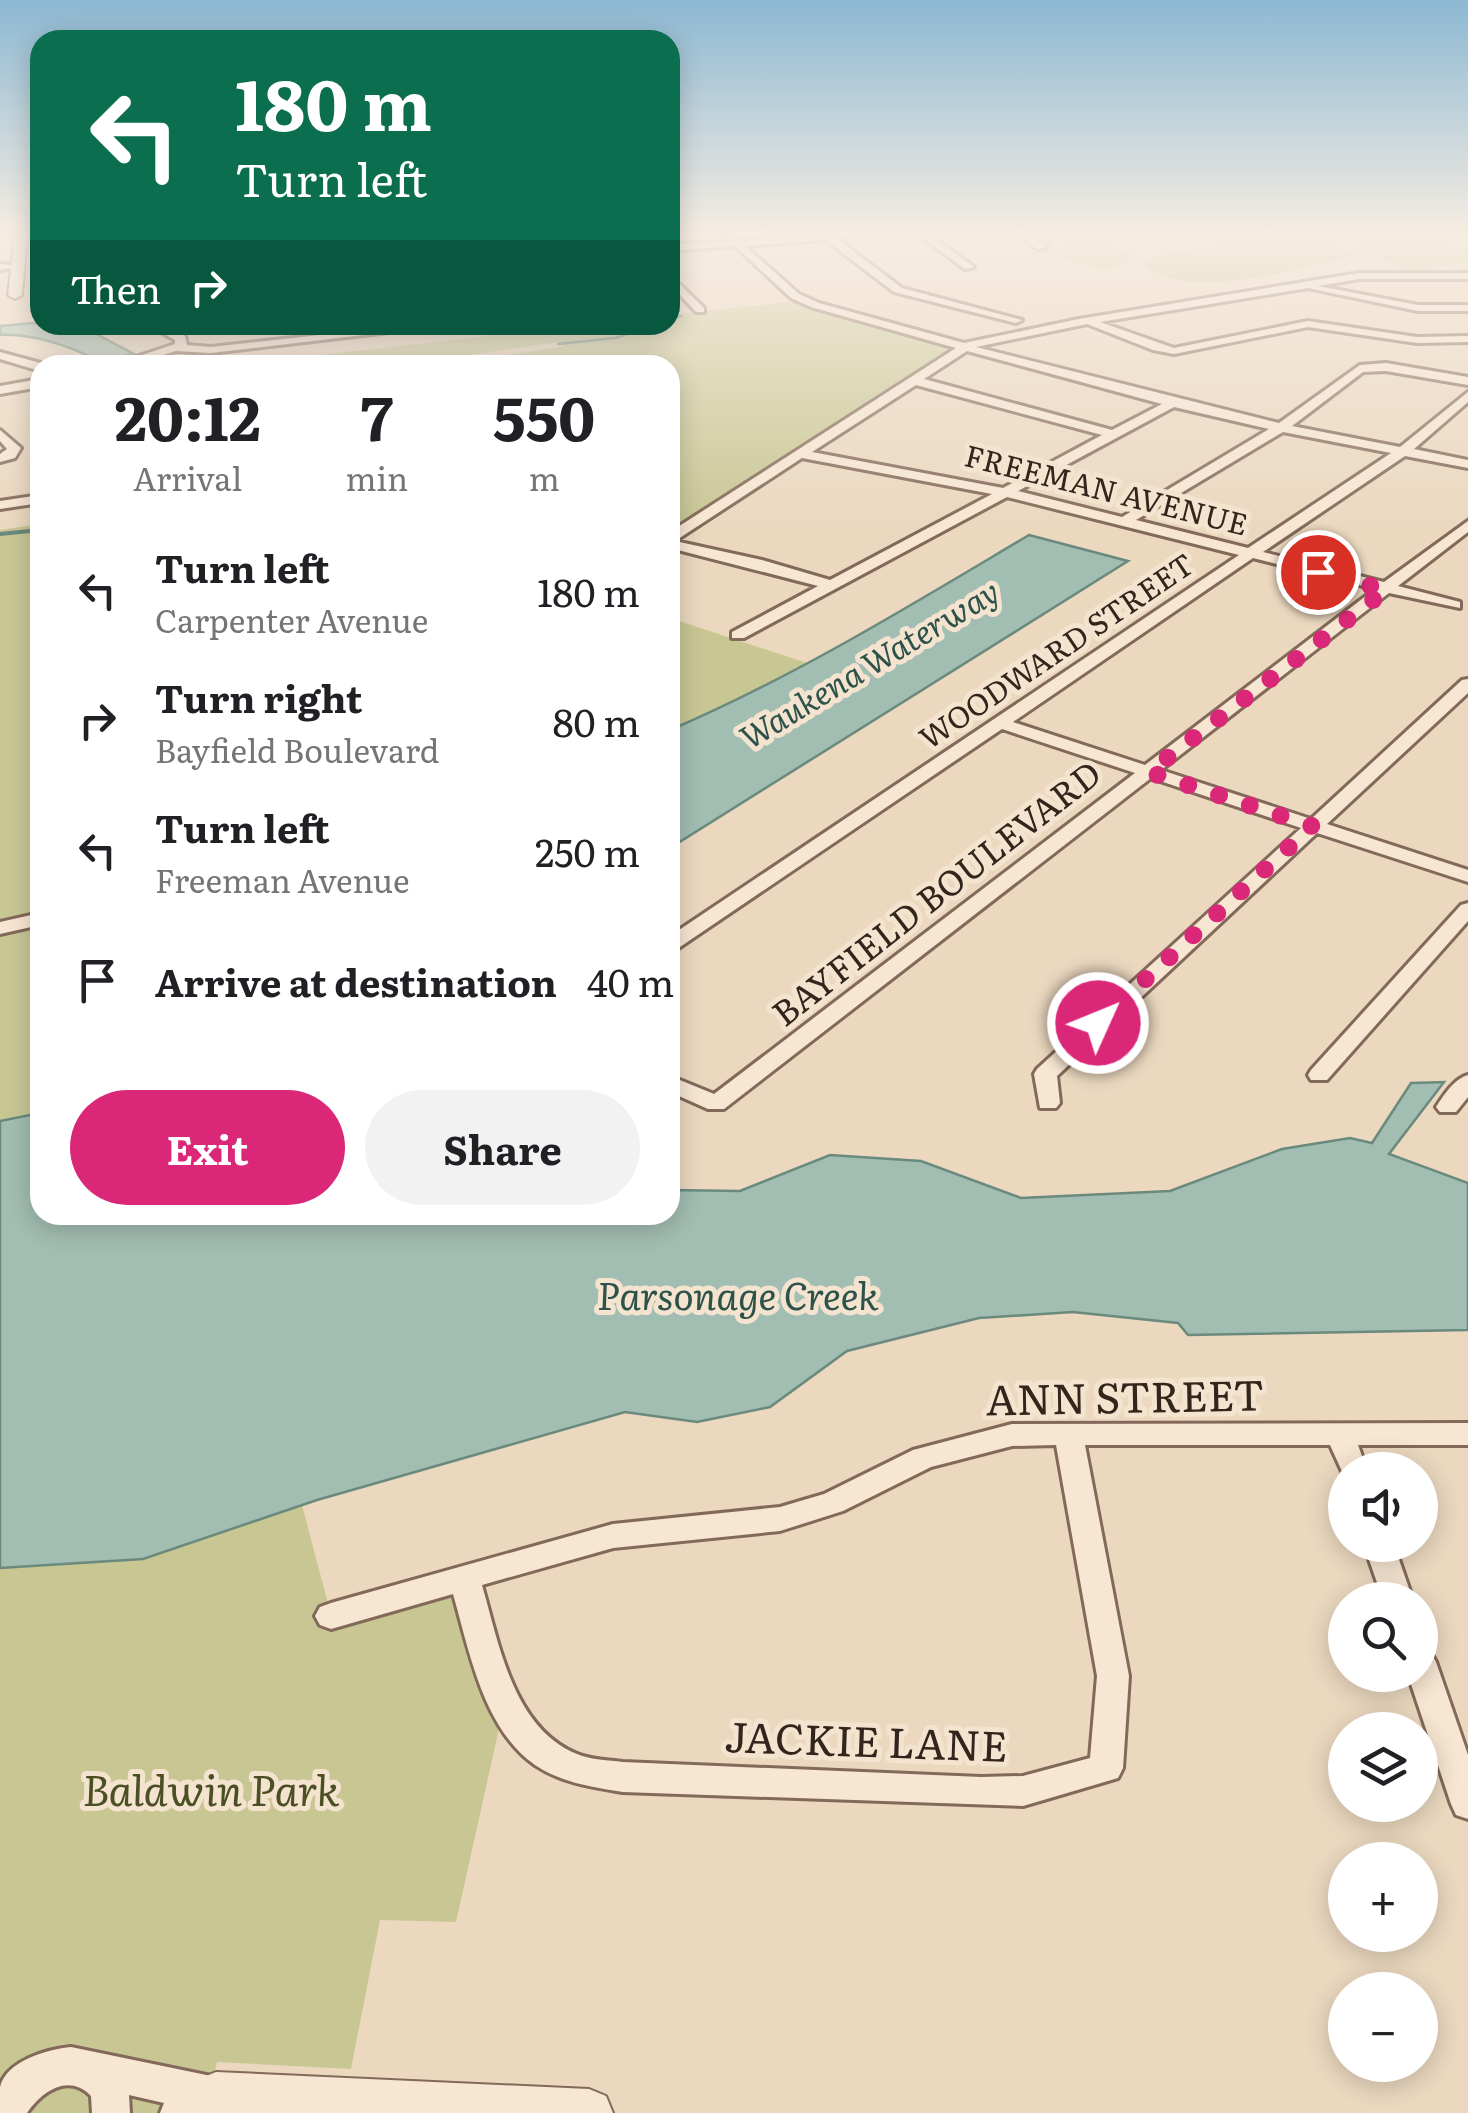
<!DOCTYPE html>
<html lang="en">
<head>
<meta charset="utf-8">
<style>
	body { margin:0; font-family:Literata,serif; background:#f2f2f2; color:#202124; height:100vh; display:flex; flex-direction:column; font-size:38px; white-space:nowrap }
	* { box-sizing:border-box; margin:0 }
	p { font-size:32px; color:#757577 }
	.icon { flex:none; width:55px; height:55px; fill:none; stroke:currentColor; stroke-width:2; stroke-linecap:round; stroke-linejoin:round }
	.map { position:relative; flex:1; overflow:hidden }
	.side { position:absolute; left:30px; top:355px; width:650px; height:870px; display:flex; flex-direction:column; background:#fff; border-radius:30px; box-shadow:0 5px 25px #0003 }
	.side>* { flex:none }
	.hud { position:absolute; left:30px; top:30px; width:650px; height:305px; border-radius:30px; box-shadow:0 5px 25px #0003; background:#0b6e4f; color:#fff; overflow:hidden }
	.controls { position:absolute; left:1328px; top:1452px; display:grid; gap:20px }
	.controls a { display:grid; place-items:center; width:110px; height:110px; border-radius:50%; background:#fff; box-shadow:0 5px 25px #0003; font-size:50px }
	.pin { position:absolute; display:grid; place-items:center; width:85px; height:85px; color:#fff; margin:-42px; border:5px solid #fff; border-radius:50%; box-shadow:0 2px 10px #0007 }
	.me { position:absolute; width:110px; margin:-55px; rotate:46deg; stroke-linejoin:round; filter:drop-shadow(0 0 8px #0008) }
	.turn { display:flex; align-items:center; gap:35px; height:210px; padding:0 40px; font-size:45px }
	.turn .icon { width:130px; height:130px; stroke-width:2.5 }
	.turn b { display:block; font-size:70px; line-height:85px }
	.then { display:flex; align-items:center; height:95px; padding:0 40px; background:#0003; gap:20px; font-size:38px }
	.eta { display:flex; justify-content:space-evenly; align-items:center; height:170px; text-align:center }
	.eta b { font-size:60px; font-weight:700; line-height:70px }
	.action { display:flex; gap:20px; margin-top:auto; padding:20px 40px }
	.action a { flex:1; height:115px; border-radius:60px; background:#db2777; color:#fff; font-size:40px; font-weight:700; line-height:115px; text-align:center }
	.action a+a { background:#f2f2f2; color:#202124 }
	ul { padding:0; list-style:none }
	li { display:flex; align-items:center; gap:30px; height:130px; padding:0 40px }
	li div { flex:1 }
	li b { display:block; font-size:38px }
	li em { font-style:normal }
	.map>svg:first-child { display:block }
	.green { fill:#c8c794 }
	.water { fill:#a2bdb1; stroke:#6a8a7e; stroke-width:2.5 }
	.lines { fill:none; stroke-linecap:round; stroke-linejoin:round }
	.stream-far1 { stroke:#6a8a7e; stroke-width:2.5 }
	.stream { stroke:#6a8a7e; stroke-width:4 }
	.minor-casing { stroke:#836959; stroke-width:6 }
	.tertiary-casing { stroke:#836959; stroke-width:4 }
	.minor { fill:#f7e6d2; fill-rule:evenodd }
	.tertiary { fill:#f7e6d2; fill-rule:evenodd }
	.route { stroke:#db2777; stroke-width:18; stroke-dasharray:0 32.4 }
	.labels { text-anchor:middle; stroke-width:10; stroke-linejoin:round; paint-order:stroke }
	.far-street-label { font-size:30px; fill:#33241c; stroke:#f3e3cf }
	.far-water-label { font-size:32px; font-style:italic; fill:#2c524a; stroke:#f3e3cf }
	.street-label { font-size:35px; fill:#33241c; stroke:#f3e3cf }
	.water-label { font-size:38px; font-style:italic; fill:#2c524a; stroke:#f3e3cf }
	.near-street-label { font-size:42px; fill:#33241c; stroke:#f3e3cf }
	.near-park-label { font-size:42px; font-style:italic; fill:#4a4f24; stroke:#f3e3cf }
</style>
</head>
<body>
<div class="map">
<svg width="1468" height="2113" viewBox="0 0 1468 2113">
	<rect width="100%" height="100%" fill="#ebd8bf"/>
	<g class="green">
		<path d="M 1263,237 C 1286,236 1331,233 1344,254 L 1361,255 C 1304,266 1188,303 1145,266 L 1146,260 L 1157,256 Z"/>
		<polygon points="1432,238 1468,253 1468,263 1408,270 1353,246"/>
		<polygon points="1090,240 1131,253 1126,264 1104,270 1049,255 1051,250"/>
		<polygon points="799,301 960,348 797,449 670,535 670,365 442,365 565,346 559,342 435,360 430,357 425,362 406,365 231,365 584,325 670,325 670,315"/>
		<polygon points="40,524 40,1121 0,1130 0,530"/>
		<polygon points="670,618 810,664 757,693 670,730"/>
		<polygon points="302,1505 331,1615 464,1578 505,1702 456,1922 380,1920 351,2069 217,2062 205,2113 0,2113 0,1568 144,1559"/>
	</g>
	<g class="water">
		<path d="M 33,323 L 96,334 L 134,354 L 98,361 C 75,348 34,333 0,335 L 0,326 Z"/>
		<path d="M 1029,535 L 1128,561 L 670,848 L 670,730 C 796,676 911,605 1029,535 Z"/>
		<polygon points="1444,1082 1389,1154 1468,1183 1468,1330 1188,1335 1178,1323 1073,1312 979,1318 847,1351 770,1407 697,1422 625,1412 317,1500 143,1559 0,1568 0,1121 40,1113 40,1215 670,1215 670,1190 740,1191 830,1155 921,1161 1021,1198 1170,1191 1282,1149 1350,1138 1372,1143 1411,1083"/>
	</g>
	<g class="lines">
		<g class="stream-far1">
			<polyline points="670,320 681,316"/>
			<polyline points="558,344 615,338 655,325"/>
		</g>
		<polyline class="stream" points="0,534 40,530"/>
		<defs>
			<g id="minor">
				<path d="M 723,235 L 733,235 L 739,240 L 857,235 L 837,239 L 902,288 L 1022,320 L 1016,323 L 894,292 L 826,240 L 745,246 L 799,294 L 819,303 L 964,343 L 1079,319 L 1359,273 L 1468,273 L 1468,279 L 1359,279 L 1318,286 L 1418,305 L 1468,305 L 1468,311 L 1418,311 L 1308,288 L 1100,322 L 1174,348 L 1308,321 L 1417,337 L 1468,336 L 1468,342 L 1417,343 L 1308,327 L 1174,354 L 1153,350 L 1087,324 L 976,347 L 1279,423 L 1360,365 L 1386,363 L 1468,377 L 1468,385 L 1386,371 L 1363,372 L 1292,426 L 1400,447 L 1468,392 L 1468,402 L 1414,449 L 1468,460 L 1468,468 L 1405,456 L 1263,552 L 1384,582 L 1468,521 L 1468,532 L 1398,586 L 1460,602 L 1460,608 L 1389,593 L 1161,770 L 1311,819 L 1462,680 L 1468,679 L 1468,693 L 1327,824 L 1468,870 L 1468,882 L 1317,833 L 1057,1076 L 1060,1103 L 1056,1108 L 1040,1108 L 1034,1074 L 1037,1069 L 1301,828 L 1151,778 L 724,1109 L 708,1109 L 670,1092 L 670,1076 L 714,1094 L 1135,773 L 1002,729 L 677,949 L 670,951 L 670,936 L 1239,555 L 1007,497 L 744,638 L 732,638 L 732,632 L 818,586 L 670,548 L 670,532 L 956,348 L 811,307 L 791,298 L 735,246 L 670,251 L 670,245 L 729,241 ZM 967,351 L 1162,404 L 1112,430 L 924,379 ZM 916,385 L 1102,435 L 1003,488 L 812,452 ZM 1174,407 L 1269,429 L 1122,517 L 1018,491 ZM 1283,432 L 1391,453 L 1248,548 L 1136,520 ZM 802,458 L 992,494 L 830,580 L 762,560 L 675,541 ZM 1253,558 L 1375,589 L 1145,765 L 1013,722 Z"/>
				<polygon points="919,235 930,235 974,267 965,269"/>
				<polygon points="1017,235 1028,235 1047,247 1038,249"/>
				<polygon points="0,264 22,266 0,270"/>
				<polygon points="670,275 704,308 704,312 696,312 670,284"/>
				<polygon points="148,325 163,325 185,336 187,345 211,347 411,325 448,325 211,353 176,351 130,365 112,365 175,344 175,340"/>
				<polygon points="0,352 44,364 45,365 40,365 40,371 0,359"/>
				<polygon points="40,379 40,387 0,394 0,386"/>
				<polygon points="0,430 21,448 15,458 0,462 0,454 7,449 0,441"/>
				<polygon points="40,495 40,503 0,509 0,501"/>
				<polygon points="1468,903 1468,921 1327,1080 1311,1080 1308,1075 1311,1070 1461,905"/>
				<polygon points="40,913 40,925 0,934 0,922"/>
				<path d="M 1468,1075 L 1468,1097 L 1456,1112 L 1440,1112 L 1436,1107 C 1444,1095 1454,1079 1468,1075 Z"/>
				<path d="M 1468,1423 L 1468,1445 L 1358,1445 L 1367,1470 L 1345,1470 L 1345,1478 L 1330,1445 L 1085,1445 L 1129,1676 L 1123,1768 L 1118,1778 L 1023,1806 L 623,1792 C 592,1787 562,1783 535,1765 C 483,1729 469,1650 453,1594 L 331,1629 L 320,1625 L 315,1616 L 320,1607 L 331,1603 L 613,1524 L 780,1507 L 824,1494 L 913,1450 L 1012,1424 ZM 1056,1445 L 1097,1676 L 1090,1758 L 1023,1776 L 981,1777 L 623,1762 C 608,1760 591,1760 577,1754 C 513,1728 499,1644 482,1585 L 613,1548 L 780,1531 L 843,1511 L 931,1467 L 1012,1446 Z"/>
				<polygon points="1364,1545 1394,1545 1413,1600 1383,1600"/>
				<polygon points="1420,1649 1431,1653 1436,1662 1468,1755 1468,1819 1456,1815 1451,1804 1408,1675 1420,1675"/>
				<path d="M 71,2047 L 216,2077 L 230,2082 L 235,2096 L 230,2110 L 222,2113 L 160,2113 L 164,2103 L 129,2095 L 130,2113 L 92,2113 L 91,2096 C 69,2073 42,2091 27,2113 L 0,2113 C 0,2105 0,2095 0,2087 C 6,2061 48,2049 71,2047 Z"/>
			</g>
			<g id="tertiary">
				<polygon points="15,235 27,235 22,295 15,299 8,295"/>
				<polygon points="216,2072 589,2089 606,2096 613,2113 200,2113 192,2096 199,2079"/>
			</g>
		</defs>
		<use href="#minor" class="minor-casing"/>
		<use href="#tertiary" class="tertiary-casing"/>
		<use href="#minor" class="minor"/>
		<use href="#tertiary" class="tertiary"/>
	</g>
	<linearGradient id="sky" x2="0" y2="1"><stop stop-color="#8cb8d2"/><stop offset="0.44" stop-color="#f6ede2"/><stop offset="1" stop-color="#f6ede2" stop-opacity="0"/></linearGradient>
	<rect width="1468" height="530" fill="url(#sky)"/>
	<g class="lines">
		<polyline class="route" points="1098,1023 1312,826 1149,772 1386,590 1318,572"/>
	</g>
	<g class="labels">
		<g class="far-street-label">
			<text transform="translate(1106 491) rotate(14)" y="10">FREEMAN AVENUE</text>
			<text transform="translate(1057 652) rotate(-34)" y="10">WOODWARD STREET</text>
		</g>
		<g class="far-water-label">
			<text transform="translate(870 665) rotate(-31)" y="11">Waukena Waterway</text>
		</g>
		<g class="street-label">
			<text transform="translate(937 894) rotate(-38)" y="12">BAYFIELD BOULEVARD</text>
		</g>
		<g class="water-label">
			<text x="738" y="1310">Parsonage Creek</text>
		</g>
		<g class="near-street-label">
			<text transform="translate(1125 1398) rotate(-1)" y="15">ANN STREET</text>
			<text transform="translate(866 1742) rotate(2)" y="15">JACKIE LANE</text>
		</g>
		<g class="near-park-label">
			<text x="211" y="1806">Baldwin Park</text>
		</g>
	</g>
</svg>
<div class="controls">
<a><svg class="icon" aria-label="sound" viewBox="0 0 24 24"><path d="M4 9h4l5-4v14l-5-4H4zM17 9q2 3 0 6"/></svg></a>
<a><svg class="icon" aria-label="search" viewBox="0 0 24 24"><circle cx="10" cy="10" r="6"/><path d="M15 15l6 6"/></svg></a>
<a><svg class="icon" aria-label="layers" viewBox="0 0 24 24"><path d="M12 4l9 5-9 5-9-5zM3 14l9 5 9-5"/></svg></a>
<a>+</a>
<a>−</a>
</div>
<div class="pin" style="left:1318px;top:572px;background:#d93025"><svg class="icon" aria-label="arrive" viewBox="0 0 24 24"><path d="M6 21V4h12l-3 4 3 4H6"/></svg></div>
<svg class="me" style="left:1098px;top:1023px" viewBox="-20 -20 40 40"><circle r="17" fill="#db2777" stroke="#fff" stroke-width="3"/><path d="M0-11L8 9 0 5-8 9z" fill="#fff"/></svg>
<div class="hud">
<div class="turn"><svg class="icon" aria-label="left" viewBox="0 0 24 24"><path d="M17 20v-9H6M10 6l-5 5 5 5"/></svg><div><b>180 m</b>Turn left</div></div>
<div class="then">Then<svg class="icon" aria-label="right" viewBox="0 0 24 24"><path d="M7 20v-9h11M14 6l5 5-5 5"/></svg></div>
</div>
<section class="side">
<div class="eta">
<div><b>20:12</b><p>Arrival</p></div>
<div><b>7</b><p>min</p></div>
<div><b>550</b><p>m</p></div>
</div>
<ul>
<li><svg class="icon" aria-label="left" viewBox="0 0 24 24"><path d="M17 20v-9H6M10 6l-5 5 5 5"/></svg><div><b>Turn left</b><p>Carpenter Avenue</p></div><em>180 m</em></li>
<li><svg class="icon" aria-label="right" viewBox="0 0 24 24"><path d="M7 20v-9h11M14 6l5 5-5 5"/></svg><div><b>Turn right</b><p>Bayfield Boulevard</p></div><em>80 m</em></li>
<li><svg class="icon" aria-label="left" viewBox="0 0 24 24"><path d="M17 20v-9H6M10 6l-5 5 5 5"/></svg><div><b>Turn left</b><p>Freeman Avenue</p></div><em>250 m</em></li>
<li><svg class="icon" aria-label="arrive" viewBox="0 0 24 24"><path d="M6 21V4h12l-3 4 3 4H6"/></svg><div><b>Arrive at destination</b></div><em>40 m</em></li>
</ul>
<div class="action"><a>Exit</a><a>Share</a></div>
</section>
</div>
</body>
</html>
